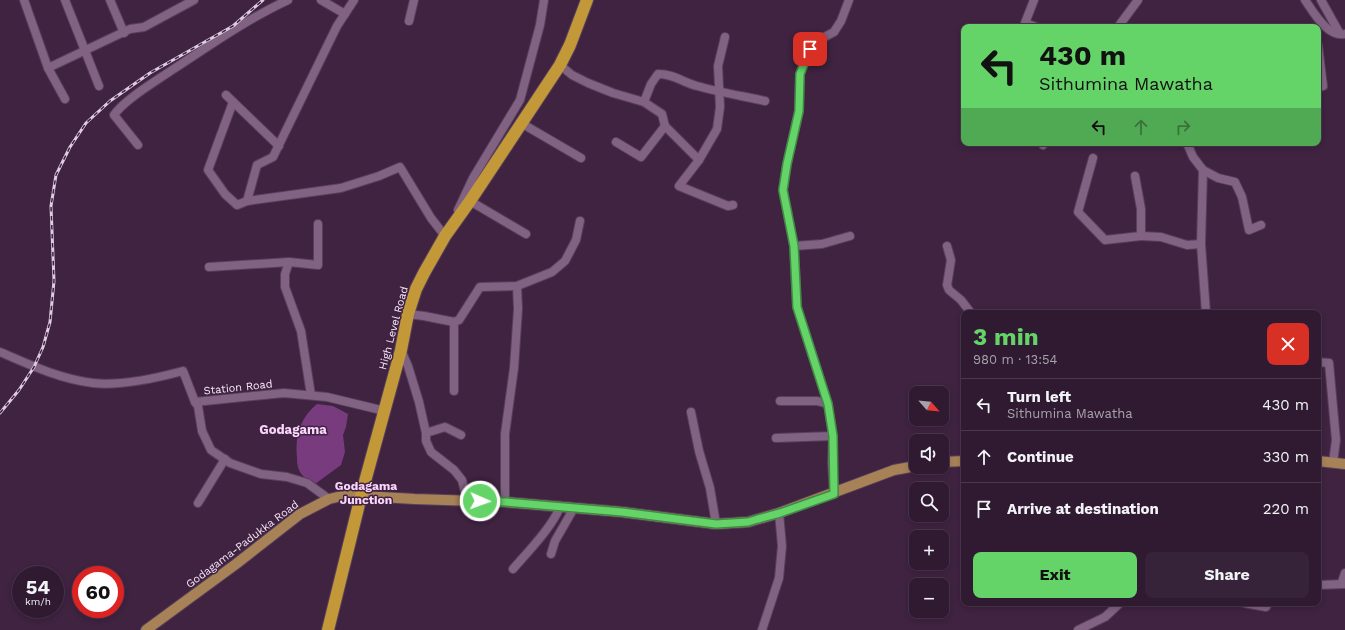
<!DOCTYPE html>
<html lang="en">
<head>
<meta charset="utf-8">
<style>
	body { margin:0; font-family:"Work Sans",sans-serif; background:#372339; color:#f1f3f6; height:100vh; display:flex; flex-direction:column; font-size:15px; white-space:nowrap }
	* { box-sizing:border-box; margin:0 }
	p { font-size:13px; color:#a7a1ab }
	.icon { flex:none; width:22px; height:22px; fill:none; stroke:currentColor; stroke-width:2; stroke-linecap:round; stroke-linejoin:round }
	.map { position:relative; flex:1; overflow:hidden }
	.panel { position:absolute; left:961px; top:310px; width:360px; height:296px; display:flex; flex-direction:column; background:#2f1a31; border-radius:8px; box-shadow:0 2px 6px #0003,0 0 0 1px #4a384d }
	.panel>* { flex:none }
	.top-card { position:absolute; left:961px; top:24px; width:360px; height:122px; border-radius:8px; box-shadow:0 2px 6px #0003,0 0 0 1px #4a384d; background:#64d468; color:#111; overflow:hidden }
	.needle { width:26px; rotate:117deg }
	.fabs { position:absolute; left:909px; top:386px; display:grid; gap:8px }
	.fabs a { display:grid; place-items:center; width:40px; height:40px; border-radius:8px; background:#2f1a31; box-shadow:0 2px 6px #0003,0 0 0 1px #4a384d; font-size:20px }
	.speed { position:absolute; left:12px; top:566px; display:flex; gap:8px; font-size:20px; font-weight:700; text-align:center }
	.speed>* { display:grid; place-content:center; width:52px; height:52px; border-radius:50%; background:#2f1a31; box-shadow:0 2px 6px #0003,0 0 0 1px #4a384d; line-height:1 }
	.speed small { font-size:10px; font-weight:400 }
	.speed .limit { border:6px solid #d22; background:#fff; color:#111 }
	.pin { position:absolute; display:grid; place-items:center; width:34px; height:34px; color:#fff; margin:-17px; border-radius:8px; box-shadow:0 2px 6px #0006 }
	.me { position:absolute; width:44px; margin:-22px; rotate:92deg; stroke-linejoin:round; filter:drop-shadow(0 0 3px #0008) }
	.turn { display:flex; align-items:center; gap:14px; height:84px; padding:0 12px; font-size:18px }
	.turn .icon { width:52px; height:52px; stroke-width:2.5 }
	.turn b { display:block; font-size:28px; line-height:34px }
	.lanes { display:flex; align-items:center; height:38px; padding:0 12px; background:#0003; justify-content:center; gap:20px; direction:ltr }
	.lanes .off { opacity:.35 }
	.round { display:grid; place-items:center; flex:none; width:42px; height:42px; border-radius:8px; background:#372339 }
	.summary { display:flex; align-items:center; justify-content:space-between; height:68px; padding:0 12px }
	h1 { font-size:24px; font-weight:700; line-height:30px; color:#64d468 }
	.action { display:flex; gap:8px; margin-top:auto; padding:8px 12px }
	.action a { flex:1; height:46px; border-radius:8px; background:#64d468; color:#111; font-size:16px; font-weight:700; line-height:46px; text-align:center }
	.action a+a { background:#372339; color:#f1f3f6 }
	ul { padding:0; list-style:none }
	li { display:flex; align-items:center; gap:12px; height:52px; padding:0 12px; border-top:1px solid #4a384d }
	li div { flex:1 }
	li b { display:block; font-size:15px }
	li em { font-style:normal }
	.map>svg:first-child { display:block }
	.green { fill:#783b7d }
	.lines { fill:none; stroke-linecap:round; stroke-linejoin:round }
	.minor-casing { stroke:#584059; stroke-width:10 }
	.major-casing { stroke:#584059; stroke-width:12 }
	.highway-casing { stroke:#584059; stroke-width:14 }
	.minor { stroke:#816283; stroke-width:8 }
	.major { stroke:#a88257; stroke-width:10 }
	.highway { stroke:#c29839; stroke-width:12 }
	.rail-casing { stroke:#dfcce0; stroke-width:3 }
	.rail { stroke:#3f2341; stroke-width:1.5; stroke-dasharray:4.5; stroke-linecap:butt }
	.route-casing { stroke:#418a44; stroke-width:10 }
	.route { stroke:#64d468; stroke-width:7 }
	.labels { text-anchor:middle; stroke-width:3; stroke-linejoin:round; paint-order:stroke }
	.street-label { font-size:11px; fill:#f8e6f9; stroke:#3f2341 }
	.neighbourhood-label { font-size:12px; font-weight:bold; fill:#fad6fc; stroke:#3f2341 }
	.quarter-label { font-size:13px; font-weight:bold; fill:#fad6fc; stroke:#3f2341 }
</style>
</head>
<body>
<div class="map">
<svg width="1345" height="630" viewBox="0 0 1345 630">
	<rect width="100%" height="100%" fill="#3f2341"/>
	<path class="green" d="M 317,404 L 333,406 L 348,414 L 346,427 L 343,435 L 345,452 L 341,465 L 315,484 C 309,481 301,476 299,470 C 297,466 297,461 297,457 C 295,436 300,418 317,404 Z"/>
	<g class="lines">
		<defs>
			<g id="minor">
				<polyline points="24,0 48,68 65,99"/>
				<polyline points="65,0 99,86"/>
				<polyline points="110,0 124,33"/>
				<polyline points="321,0 345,14"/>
				<polyline points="354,0 337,26 273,157 257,165 247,201 341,188 379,176 400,167 431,218 445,236"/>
				<polyline points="1034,0 1025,23 1036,27"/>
				<path d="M 1305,0 C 1314,13 1327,37 1345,34"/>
				<polyline points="1321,0 1340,34"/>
				<polyline points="409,21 414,0"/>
				<polyline points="1118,27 1138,0"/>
				<polyline points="1318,45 1323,86 1318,87"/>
				<polyline points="560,65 572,75 588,83 613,93 644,102 662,114 665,126 641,157 616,142"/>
				<polyline points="48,68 130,29 144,27 194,0"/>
				<polyline points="226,95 279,146"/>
				<polyline points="233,102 208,170 225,194 237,205 247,201"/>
				<path d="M 644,102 L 651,84 L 658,74 C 674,74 682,82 697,86 C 719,92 742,96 765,101"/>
				<polyline points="521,123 581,158"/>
				<polyline points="665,126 699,160 679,186 728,206 733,205"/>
				<polyline points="1187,143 1193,157 1203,170"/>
				<path d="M 138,145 L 114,115 C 124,100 156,81 172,70 C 209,46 247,19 288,0"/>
				<polyline points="1043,145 1044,143"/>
				<polyline points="1093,158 1078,212 1105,240 1141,236"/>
				<polyline points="699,160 717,129 720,107 718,66 725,37"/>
				<polyline points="1135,176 1141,209 1141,236 1161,237 1187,245 1201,244"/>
				<polyline points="470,201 526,234"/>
				<polyline points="458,210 473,178 520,100 540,25 544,0"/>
				<polyline points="794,246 822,244 850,236"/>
				<polyline points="947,246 951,260 947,285 949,290 961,300 971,313"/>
				<polyline points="289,262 285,274 285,287 301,331 311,395"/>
				<polyline points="209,267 289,262 318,265 318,224"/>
				<polyline points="1206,313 1201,244 1203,170 1218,178 1235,182 1242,197 1249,230 1261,225"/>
				<polyline points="408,314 424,316 454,322 459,320 480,287 517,286 552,272 565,261 576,240 580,221"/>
				<polyline points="401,350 408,366 419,402 426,433 426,441 431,452 454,470 462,480 467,500"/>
				<path d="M 0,352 C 30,365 60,379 93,383 C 119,386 157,378 183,371 L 195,402 L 284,393 L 327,397 L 385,411"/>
				<polyline points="1318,362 1329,363 1336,440 1333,463"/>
				<polyline points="454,391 454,322"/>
				<polyline points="780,401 817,401 828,404"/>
				<polyline points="195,402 198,406 202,431 211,450 230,463 261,474 287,477 307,483 329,499"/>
				<polyline points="691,412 699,451 710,488 716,524"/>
				<polyline points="426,433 445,427 461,435"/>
				<polyline points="776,438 833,436"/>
				<polyline points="834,494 832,462 833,436 828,404 797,307 794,246 783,190 787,164 799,111 800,74 810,49 817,41 834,32 841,21 849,0"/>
				<polyline points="505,502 505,434 514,368 518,309 517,286"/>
				<polyline points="198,503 225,459"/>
				<polyline points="551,554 555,541 574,508"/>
				<path d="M 513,569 C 525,555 555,524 560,506"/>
				<polyline points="1345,573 1342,582 1345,584"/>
				<polyline points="1318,585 1344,584"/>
				<polyline points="1244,603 1266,607 1268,603"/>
				<polyline points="762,630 779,578 782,546 779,513"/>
				<polyline points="1078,630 1105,617 1120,603"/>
			</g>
			<g id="major">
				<polyline points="1318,461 1345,464"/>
				<polyline points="942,462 964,461"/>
				<polyline points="146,630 236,564 300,514 329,499 346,495 415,499 505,502 622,512 716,524 748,522 779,513 894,470 916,466"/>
			</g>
			<polyline id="highway" points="328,630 361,496 401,350 408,314 416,289 424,273 445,236 470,201 560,65 570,45 587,0"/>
		</defs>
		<use href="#minor" class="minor-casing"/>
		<use href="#major" class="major-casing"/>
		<use href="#highway" class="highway-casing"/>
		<use href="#minor" class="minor"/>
		<use href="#major" class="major"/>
		<use href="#highway" class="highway"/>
		<defs>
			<polyline id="rail" points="0,413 19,390 34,367 43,347 50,322 54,281 51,206 56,175 70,147 86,123 110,101 150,73 233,26 263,0"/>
		</defs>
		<use href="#rail" class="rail-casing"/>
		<use href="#rail" class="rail"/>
	</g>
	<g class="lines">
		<defs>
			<polyline id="route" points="480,501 506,502 622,512 716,524 748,522 758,519 780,513 834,494 833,436 828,404 797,307 794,246 783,190 787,164 799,111 800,74 810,49"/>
		</defs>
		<use href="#route" class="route-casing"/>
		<use href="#route" class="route"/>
	</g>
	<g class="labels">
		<g class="street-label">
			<text transform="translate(393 328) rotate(-75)" y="4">High Level Road</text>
			<text transform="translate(238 387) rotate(-6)" y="4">Station Road</text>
			<text transform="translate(242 544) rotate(-37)" y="4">Godagama-Padukka Road</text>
		</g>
		<g class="neighbourhood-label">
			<text x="366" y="490">Godagama<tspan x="366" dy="14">Junction</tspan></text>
		</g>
		<g class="quarter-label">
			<text x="293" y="434">Godagama</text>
		</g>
	</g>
</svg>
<div class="fabs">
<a><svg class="needle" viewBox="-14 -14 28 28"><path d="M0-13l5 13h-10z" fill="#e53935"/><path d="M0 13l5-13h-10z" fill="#a7a1ab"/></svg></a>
<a><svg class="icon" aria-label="sound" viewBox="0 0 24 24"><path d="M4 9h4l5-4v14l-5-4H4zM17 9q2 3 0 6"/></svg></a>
<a><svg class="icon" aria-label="search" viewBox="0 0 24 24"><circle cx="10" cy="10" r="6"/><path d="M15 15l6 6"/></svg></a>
<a>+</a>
<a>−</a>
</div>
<div class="speed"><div>54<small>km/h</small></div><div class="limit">60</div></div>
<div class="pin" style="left:810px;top:49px;background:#d93025"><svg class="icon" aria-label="arrive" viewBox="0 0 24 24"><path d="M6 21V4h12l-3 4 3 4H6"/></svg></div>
<svg class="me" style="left:480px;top:501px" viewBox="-20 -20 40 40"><circle r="17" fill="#64d468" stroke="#fff" stroke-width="3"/><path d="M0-11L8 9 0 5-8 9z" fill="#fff"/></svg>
<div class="top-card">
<div class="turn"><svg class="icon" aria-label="left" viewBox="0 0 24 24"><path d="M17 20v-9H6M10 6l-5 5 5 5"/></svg><div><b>430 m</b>Sithumina Mawatha</div></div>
<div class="lanes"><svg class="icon" aria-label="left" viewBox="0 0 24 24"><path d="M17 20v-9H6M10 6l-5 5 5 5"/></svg><svg class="icon off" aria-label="ahead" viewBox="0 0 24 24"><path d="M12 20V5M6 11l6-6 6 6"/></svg><svg class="icon off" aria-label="right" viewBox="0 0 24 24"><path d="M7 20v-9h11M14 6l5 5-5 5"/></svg></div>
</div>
<section class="panel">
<div class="summary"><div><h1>3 min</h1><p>980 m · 13:54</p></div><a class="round" style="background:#d93025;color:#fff"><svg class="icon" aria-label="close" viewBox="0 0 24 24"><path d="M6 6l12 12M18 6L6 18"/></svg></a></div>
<ul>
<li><svg class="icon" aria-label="left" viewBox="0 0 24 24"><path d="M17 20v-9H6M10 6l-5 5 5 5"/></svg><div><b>Turn left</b><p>Sithumina Mawatha</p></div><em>430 m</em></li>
<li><svg class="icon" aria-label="ahead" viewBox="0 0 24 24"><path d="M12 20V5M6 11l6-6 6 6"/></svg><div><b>Continue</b></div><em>330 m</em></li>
<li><svg class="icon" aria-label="arrive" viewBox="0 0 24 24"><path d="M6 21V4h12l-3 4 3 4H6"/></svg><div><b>Arrive at destination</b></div><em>220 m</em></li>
</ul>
<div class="action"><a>Exit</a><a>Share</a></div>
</section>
</div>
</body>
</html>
